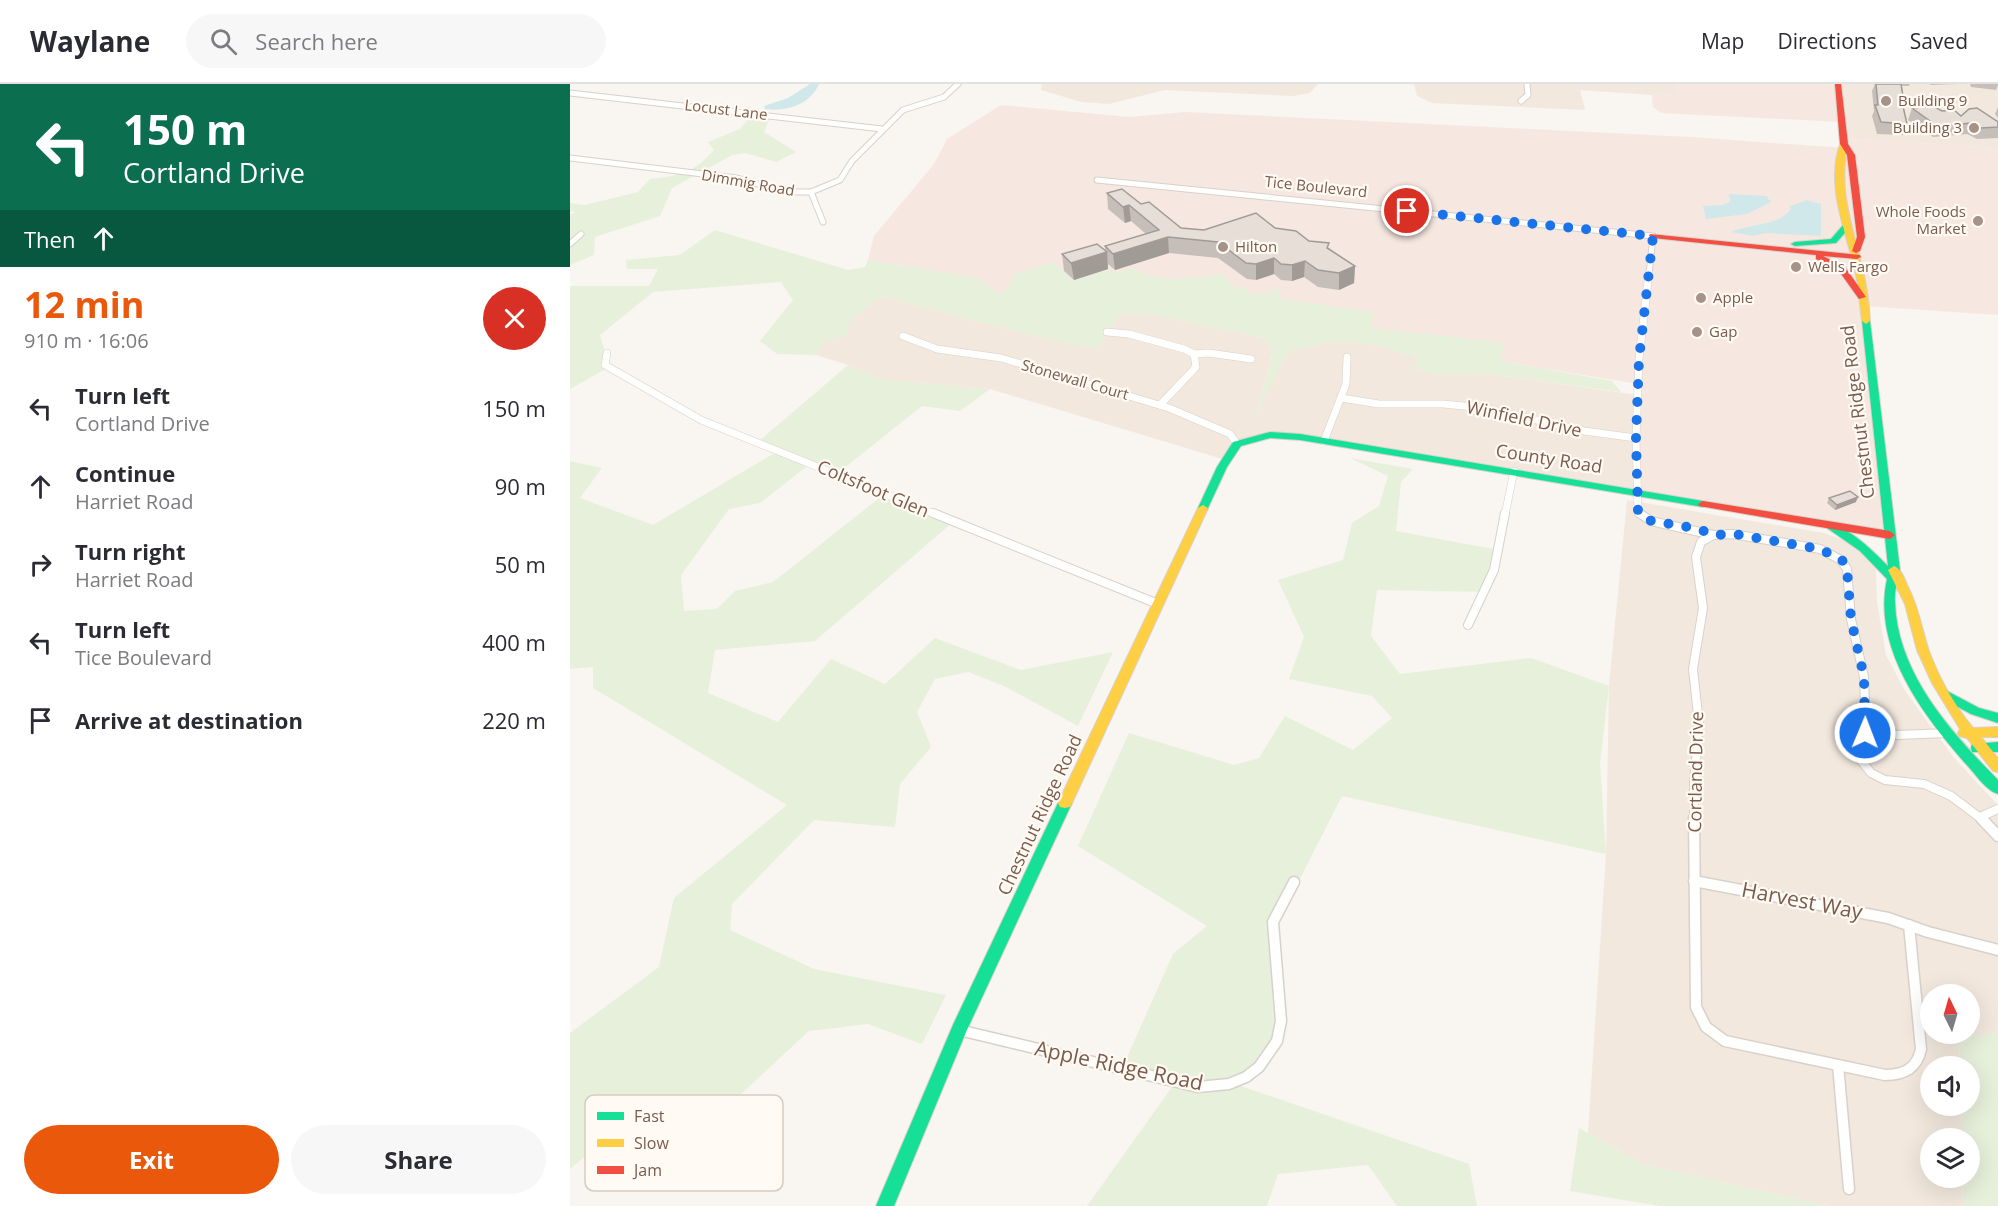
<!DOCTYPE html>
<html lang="en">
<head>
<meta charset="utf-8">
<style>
	body { margin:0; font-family:"Open Sans",sans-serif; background:#f7f7f7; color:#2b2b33; height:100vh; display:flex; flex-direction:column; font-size:22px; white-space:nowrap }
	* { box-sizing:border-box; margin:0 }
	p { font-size:20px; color:#7c7c81 }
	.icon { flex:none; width:33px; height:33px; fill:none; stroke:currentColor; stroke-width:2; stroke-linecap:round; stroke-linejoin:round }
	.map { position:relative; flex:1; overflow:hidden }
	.sheet { display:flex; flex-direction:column; background:#fff; width:570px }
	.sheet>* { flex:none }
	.banner { background:#0b6e4f; color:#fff; overflow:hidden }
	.needle { width:39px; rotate:355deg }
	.tools { position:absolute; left:1350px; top:900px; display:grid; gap:12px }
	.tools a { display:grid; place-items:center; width:60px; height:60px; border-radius:50%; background:#fff; box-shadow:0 6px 24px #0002; font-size:30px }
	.pin { position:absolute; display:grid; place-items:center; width:51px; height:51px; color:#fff; margin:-26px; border:3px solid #fff; border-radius:50%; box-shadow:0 2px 6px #0007 }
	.me { position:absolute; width:66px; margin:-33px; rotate:1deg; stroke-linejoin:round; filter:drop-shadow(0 0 4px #0008) }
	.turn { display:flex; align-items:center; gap:21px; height:126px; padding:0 24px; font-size:27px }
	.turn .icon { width:78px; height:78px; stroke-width:2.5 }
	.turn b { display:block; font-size:42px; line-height:51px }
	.then { display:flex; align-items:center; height:57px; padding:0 24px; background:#0003; gap:12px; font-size:22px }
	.round { display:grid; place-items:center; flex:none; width:63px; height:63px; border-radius:32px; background:#f7f7f7 }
	.headline { display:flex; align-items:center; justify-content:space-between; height:102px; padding:0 24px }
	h1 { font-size:36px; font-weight:700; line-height:45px; color:#ea580c }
	.cta { display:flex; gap:12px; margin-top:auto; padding:12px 24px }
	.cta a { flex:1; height:69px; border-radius:36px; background:#ea580c; color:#fff; font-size:24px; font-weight:700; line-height:69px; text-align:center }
	.cta a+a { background:#f7f7f7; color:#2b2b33 }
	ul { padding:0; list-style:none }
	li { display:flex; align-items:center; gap:18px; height:78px; padding:0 24px }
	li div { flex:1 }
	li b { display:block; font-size:22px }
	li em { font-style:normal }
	header { display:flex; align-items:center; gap:36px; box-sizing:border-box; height:84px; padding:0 30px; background:#fff; border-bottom:2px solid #e1e1e2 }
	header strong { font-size:28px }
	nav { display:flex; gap:33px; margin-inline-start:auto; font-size:21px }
	.search { width:420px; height:54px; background:#f7f7f7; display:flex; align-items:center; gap:15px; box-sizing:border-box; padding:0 21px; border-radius:33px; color:#7c7c81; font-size:22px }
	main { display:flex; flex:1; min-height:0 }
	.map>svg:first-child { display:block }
	.residential { fill:#f2e8de; fill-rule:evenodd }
	.commercial { fill:#f6e8e1 }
	.green { fill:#e7f0db }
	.water { fill:#d0e8ea }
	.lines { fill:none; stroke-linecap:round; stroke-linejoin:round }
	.street-far3-casing { stroke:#d7d1cb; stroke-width:7 }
	.street-far2-casing { stroke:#d7d1cb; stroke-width:8 }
	.street-far1-casing { stroke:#d7d1cb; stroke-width:10 }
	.street-casing { stroke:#d7d1cb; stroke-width:13 }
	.fast-casing { stroke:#d9d2cb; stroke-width:2 }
	.slow-casing { stroke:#d9d2cb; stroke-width:2 }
	.jam-casing { stroke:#d9d2cb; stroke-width:2 }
	.street-far3 { stroke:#fefefd; stroke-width:5 }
	.street-far2 { stroke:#fefefd; stroke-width:7 }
	.street-far1 { stroke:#fefefd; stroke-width:8 }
	.street { stroke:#fefefd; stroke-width:10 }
	.fast { fill:#16e098; fill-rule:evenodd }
	.slow { fill:#ffcf43; fill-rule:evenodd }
	.jam { fill:#f24e42; fill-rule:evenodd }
	.wall { fill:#c6bfb9 }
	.shaded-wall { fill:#a19b96 }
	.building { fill:#e6ded7; stroke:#a19b96; stroke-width:1.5 }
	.route { stroke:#1a73e8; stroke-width:10; stroke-dasharray:0 18 }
	.poi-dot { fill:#a69286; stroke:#fffaf3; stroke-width:2 }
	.labels { text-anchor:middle; stroke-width:4.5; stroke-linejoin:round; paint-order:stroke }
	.far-poi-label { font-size:15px; fill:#7a5c4d; stroke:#fffaf3; text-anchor:start }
	.far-street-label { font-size:15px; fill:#7a5c4d; stroke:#fffaf3 }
	.street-label { font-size:18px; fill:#7a5c4d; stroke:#fffaf3 }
	.near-street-label { font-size:21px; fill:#7a5c4d; stroke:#fffaf3 }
	.key { fill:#fffaf3; stroke:#d7cbc1; stroke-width:1.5 }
	.key-label { font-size:16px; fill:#7a5c4d }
</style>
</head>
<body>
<header>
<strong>Waylane</strong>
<div class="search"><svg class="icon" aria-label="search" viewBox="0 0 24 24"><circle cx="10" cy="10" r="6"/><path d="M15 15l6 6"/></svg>Search here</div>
<nav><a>Map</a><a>Directions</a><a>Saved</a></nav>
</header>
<main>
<section class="sheet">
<div class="banner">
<div class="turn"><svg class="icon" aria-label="left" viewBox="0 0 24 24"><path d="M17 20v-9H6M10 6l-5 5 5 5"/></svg><div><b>150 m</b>Cortland Drive</div></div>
<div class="then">Then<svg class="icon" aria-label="ahead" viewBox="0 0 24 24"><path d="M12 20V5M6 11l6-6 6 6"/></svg></div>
</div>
<div class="headline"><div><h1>12 min</h1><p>910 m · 16:06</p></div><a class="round" style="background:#d93025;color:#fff"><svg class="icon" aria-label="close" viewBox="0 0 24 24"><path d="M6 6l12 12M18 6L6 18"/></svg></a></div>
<ul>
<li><svg class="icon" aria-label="left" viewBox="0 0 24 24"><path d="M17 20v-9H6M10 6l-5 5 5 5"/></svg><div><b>Turn left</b><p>Cortland Drive</p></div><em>150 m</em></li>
<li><svg class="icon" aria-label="ahead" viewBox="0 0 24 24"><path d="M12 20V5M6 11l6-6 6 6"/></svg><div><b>Continue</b><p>Harriet Road</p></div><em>90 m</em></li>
<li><svg class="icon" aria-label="right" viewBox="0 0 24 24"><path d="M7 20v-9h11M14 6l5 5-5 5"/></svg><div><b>Turn right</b><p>Harriet Road</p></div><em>50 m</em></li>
<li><svg class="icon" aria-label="left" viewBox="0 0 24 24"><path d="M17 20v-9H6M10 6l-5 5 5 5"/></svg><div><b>Turn left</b><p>Tice Boulevard</p></div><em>400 m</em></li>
<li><svg class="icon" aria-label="arrive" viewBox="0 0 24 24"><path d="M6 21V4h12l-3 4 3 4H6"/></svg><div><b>Arrive at destination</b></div><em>220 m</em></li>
</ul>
<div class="cta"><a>Exit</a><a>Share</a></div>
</section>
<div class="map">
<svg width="1428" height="1122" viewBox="0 0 1428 1122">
	<rect width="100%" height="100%" fill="#f9f5f0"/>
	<g class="residential">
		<polygon points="472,0 748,0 740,9 723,12 595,6 539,20 511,18 471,6"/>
		<polygon points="844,0 1108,0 1106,10 1082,11 1010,6 1015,26 862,19 847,12"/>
		<polygon points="1268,0 1428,0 1428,64 1273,54"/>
		<polygon points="311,212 472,254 537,248 552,229 588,231 694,254 703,268 687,327 718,267 757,258 798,259 845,272 848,286 869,291 920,290 1067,311 1067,408 713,351 668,360 656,376 420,305 311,296 278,281 246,271 255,256"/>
		<path d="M 1057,416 L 1254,449 L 1277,457 L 1294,470 L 1306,486 L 1307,518 L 1316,571 L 1334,605 L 1356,636 L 1385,675 L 1428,721 L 1428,949 L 1389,953 L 1390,982 L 1360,982 L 1360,1022 L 1391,1022 L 1391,1054 L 1360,1054 L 1360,1094 L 1392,1094 L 1393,1122 L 1259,1122 L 1074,1081 L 1018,1049 L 1036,770 L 1039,602 ZM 1360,910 L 1400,910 L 1400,950 L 1360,950 Z"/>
	</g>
	<g class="commercial">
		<polygon points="1108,0 1268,0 1272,38 1091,29 1083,23 1082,11 1106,10"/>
		<polygon points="431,21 560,33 615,28 1121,53 1274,64 1273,54 1428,64 1428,231 1294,222 1320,451 1067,408 1068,300 929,277 935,259 800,244 552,229 537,248 528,265 465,237 408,194 298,176 304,152 364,80 377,55"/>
	</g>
	<g class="green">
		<path d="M 181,32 L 199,36 L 194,48 L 226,68 L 206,78 L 176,69 L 162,71 L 102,104 L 90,132 L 25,153 L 24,171 L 0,181 L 0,131 L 6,128 L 0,127 L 0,119 L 15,121 L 68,108 L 80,95 C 109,92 124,89 144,66 L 138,58 L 170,45 Z"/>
		<path d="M 145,146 L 278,186 L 295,183 L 298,176 L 408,194 L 431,211 L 447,189 L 483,178 L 504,196 L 541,185 L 545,189 L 563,184 C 583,200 628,195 652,189 L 665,205 L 674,203 L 680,211 L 709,205 L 710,215 L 805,228 L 801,244 L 935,259 L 930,277 L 1042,297 L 1051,308 L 920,290 L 869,291 L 848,286 L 845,272 L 798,259 L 757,258 L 718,267 L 686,331 L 703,269 L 694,254 L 588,231 L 552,229 L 537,248 L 528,265 L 472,254 L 311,212 L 278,239 L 278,252 L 255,256 L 246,271 L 207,270 L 190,257 L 223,216 L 211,198 L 83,208 L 30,251 L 39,283 L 0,305 L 0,202 L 79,202 L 88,185 L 57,185 L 56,176 L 110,171 Z"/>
		<polygon points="278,281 312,296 420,305 390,327 352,322 268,389 241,379 190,419 159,425 111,491 114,527 147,525 165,507 203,498 317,408 383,438 245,557 145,566 138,609 208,638 261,575 315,600 365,554 451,586 543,568 508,642 434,602 398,588 365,595 347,628 361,663 330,700 325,743 244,736 162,820 160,846 244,885 376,911 352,960 298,940 239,947 142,1037 18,1070 0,1085 0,949 89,883 104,814 217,721 23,604 23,583 0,585 0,377 32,384 10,414 83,441 208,367 188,358"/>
		<polygon points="780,374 843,385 831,398 826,447 929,466 919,508 807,506 801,552 830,590 961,574 1039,602 1030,679 1036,770 772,712 702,850 710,954 665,1000 899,1080 907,1122 827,1122 798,1081 708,1090 697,1122 517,1122 607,996 555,978 603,870 637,842 508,762 559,649 664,681 689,674 715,632 783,666 822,634 802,612 719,595 734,553 708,496 773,476 782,439 809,422 818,392"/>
		<polygon points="1428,949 1428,1122 1393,1122 1392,1094 1400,1094 1400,1054 1391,1054 1391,1022 1400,1022 1400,982 1390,982 1389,953"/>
		<polygon points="1009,1044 1074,1081 1259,1122 1090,1122 1000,1107"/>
	</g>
	<g class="water">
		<path d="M 240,0 L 249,0 C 240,21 216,28 195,25 L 194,22 L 218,14 Z"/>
		<polygon points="1159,110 1196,112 1201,118 1177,130 1136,135 1133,122 1153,121 1160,118"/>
		<path d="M 1236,116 L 1251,120 L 1251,152 L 1195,149 L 1183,152 L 1161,148 C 1180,139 1206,144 1221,125 L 1219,123 Z"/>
	</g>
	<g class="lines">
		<defs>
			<g id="street-far3">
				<polyline points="0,9 312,45"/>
				<polyline points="951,17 958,11 957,0"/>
				<polyline points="0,74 166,94 217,108 241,108 270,96 282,77 333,26 374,13 388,0"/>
				<polyline points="527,96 1083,152 1079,190"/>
				<polyline points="241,108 253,138"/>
				<polyline points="0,160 11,150"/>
			</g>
			<g id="street-far2">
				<polyline points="537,248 559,250 614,265 624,270 639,269 681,275"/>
				<polyline points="333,252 367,265 431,274 599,324 660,350 667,360"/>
				<polyline points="37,269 35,281 131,336 367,431"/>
				<polyline points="771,314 809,320 873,320 914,324 1014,347 1066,354"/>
				<polyline points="590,321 626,283 624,270"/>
				<polyline points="754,357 776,300 777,273"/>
				<polyline points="935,431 944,387"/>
				<polyline points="1071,431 1068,428 1066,354 1069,275 1079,189"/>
			</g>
			<g id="street-far1">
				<polyline points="363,429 588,520"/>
				<polyline points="1069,429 1081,437 1143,451"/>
				<polyline points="898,541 924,486 935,429"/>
				<polyline points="1296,645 1327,651 1378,649"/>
				<polyline points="1410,733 1428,725"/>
				<polyline points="1124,736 1124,700 1129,640 1123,585 1133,524 1126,473 1131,458 1143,451 1163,450 1250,465 1271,476 1277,485 1281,535 1294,593 1296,645 1288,665 1290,675 1301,689 1315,696 1354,700 1381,712 1413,736"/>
			</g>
			<g id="street">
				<path d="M 1124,734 L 1126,923 L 1136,943 L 1155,957 L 1315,991 C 1334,991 1347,985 1351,965 L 1339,841"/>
				<polyline points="1411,734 1428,752"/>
				<polyline points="1124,797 1318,834 1358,848 1428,866"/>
				<polyline points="389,946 628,1003 659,1000 676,993 689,983 707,957 711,937 703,838 724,798"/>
				<polyline points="1268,981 1279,1105"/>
			</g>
			<g id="fast">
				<polygon points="1274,140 1281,142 1266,159 1225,162 1221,160 1225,158 1261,155"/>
				<path d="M 1296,234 L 1300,237 L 1330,486 C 1328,496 1324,507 1325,518 C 1327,589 1381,648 1428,696 L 1428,710 C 1415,706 1404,688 1395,679 C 1352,630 1302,563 1317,495 L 1290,467 L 1257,444 L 1258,441 C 1276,439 1306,470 1318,482 L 1292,237 Z"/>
				<polygon points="700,348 730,350 1133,417 1138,420 1133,423 730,356 700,354 671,362 657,383 638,424 637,426 629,426 628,424 647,383 663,358"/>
				<polygon points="1377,607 1409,624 1428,629 1428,639 1401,630 1373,615 1371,612 1373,609"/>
				<polygon points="1428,658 1428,668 1402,668 1401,664 1402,660"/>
				<polygon points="495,714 500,715 502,719 396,948 324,1122 306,1122 383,941 488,719 490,715"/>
			</g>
			<g id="slow">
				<path d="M 1271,58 L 1278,60 C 1267,104 1283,144 1293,187 C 1297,203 1299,220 1300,237 L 1296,240 L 1292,237 C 1290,222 1289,206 1286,191 C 1277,149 1254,100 1271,58 Z"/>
				<polygon points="633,421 638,424 502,719 500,723 495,724 490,723 488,719 628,424"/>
				<path d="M 1324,482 C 1332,485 1335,497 1339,505 C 1349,525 1352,546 1359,567 C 1369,594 1385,622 1403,644 L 1428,643 L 1428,653 L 1411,653 L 1428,674 L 1428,688 L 1423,687 L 1397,654 L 1389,652 L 1388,649 L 1390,645 L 1362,599 L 1347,566 L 1335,520 L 1318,486 Z"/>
			</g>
			<g id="jam">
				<polygon points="1265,0 1271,0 1278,60 1285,71 1295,153 1290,167 1286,169 1282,167 1287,153 1277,71 1270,60"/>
				<polygon points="1080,150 1290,171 1291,173 1287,175 1253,172 1275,183 1296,213 1289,215 1269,187 1246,175 1246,171 1083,154 1079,152"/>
				<polygon points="1133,417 1320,447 1325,451 1320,455 1129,422 1128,420"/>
			</g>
		</defs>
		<use href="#street-far3" class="street-far3-casing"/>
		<use href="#street-far2" class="street-far2-casing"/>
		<use href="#street-far1" class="street-far1-casing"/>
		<use href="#street" class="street-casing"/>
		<use href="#fast" class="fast-casing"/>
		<use href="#slow" class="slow-casing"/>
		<use href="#jam" class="jam-casing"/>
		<use href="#street-far3" class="street-far3"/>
		<use href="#street-far2" class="street-far2"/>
		<use href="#street-far1" class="street-far1"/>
		<use href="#street" class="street"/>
		<use href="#fast" class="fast"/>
		<use href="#slow" class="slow"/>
		<use href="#jam" class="jam"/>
	</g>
	<g class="wall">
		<polygon points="1305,0 1340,0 1339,2 1332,2 1334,19 1333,22 1337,40 1333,51 1307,50 1302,32 1304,27 1302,7"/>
		<polygon points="1360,0 1386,0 1361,1"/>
		<polygon points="1400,0 1428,0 1428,1 1426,6 1401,3"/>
		<polygon points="1428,23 1428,34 1425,30"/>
		<polygon points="1342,24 1372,27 1391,32 1428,38 1428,54 1407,55 1397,50 1363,53 1338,36"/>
		<polygon points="537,109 571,120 611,144 634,146 705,144 759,164 785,182 784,199 769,206 748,203 734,193 722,197 711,196 704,190 686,196 677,195 648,174 599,169 545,186 538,180 538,185 504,196 494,187 492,170 535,167 535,162 576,150 561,137 555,139 538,125"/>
		<polygon points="1259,414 1286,418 1265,426 1257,419"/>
	</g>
	<g class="shaded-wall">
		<polygon points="559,121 561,137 555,139 553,123"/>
		<polygon points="598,153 599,169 545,186 543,170"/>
		<polygon points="537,168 538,185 504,196 501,179"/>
		<polygon points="704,174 704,190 686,196 686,180"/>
		<polygon points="735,177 734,193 722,197 722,181"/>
		<polygon points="785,182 784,199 769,206 769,189"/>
		<polygon points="1288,413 1286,418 1265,426 1267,421"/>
	</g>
	<g class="building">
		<polygon points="1306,0 1331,0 1334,19 1332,18 1337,40 1311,38 1305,21 1308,21"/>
		<polygon points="1363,22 1372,27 1384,26 1391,32 1399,25 1407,24 1428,38 1428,43 1411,44 1402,39 1367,42 1342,24"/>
		<polygon points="552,105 571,120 579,118 611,144 634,146 686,129 705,144 726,147 739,157 759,159 757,164 785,182 769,189 748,186 735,177 722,181 711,180 704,174 686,180 676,179 648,158 598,153 543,170 535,162 589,146 559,121 553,123 537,109"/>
		<polygon points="527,160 537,168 501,179 492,170"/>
		<polygon points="1280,407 1288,413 1267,421 1259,414"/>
	</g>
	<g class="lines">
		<polyline class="route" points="837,127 1083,152 1069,275 1066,354 1068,428 1077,436 1129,445 1143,451 1164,450 1250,465 1272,476 1277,485 1281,535 1294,593 1295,649"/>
	</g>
	<g class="poi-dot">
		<circle cx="1316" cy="17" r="6"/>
		<circle cx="1404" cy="44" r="6"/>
		<circle cx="1408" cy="137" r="6"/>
		<circle cx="653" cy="163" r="6"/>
		<circle cx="1226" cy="183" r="6"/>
		<circle cx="1131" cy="214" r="6"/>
		<circle cx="1127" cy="248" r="6"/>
	</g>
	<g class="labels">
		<g class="far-poi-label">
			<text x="1328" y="22">Building 9</text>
			<text x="1392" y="49" text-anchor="end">Building 3</text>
			<text x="1396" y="133" text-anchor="end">Whole Foods<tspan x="1396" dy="17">Market</tspan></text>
			<text x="665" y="168">Hilton</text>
			<text x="1238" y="188">Wells Fargo</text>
			<text x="1143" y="219">Apple</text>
			<text x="1139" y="253">Gap</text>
		</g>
		<g class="far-street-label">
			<text transform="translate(156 26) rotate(7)" y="5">Locust Lane</text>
			<text transform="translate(178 99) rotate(10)" y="5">Dimmig Road</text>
			<text transform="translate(746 103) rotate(6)" y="5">Tice Boulevard</text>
			<text transform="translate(505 296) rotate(16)" y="5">Stonewall Court</text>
		</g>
		<g class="street-label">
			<text transform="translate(1288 328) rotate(-97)" y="6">Chestnut Ridge Road</text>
			<text transform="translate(954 335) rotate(12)" y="6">Winfield Drive</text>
			<text transform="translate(979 375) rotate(9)" y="6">County Road</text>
			<text transform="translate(303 405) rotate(23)" y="6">Coltsfoot Glen</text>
			<text transform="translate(1126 688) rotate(-89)" y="6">Cortland Drive</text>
			<text transform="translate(470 731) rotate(-65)" y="6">Chestnut Ridge Road</text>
		</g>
		<g class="near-street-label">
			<text transform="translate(1232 817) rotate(11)" y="7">Harvest Way</text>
			<text transform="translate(549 982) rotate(12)" y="7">Apple Ridge Road</text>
		</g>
	</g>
	<rect x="15" y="1011" width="198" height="96" rx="9" class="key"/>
	<rect x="27" y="1028" width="27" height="8" fill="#16e098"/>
	<rect x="27" y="1055" width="27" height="8" fill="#ffcf43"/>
	<rect x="27" y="1082" width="27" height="8" fill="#f24e42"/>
	<g class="key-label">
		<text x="64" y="1038">Fast</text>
		<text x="64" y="1065">Slow</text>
		<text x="64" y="1092">Jam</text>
	</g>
</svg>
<div class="tools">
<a><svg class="needle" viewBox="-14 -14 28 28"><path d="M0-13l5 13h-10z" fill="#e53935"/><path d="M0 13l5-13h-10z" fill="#7c7c81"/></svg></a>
<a><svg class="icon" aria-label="sound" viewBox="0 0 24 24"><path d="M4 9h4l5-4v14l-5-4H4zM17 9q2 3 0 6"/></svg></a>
<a><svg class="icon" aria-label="layers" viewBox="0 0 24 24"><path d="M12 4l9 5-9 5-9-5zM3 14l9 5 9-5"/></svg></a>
</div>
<div class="pin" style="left:837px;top:127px;background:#d93025"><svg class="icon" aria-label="arrive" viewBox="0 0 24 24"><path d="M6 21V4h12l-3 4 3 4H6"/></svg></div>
<svg class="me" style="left:1295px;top:649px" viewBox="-20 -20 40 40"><circle r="17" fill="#1a73e8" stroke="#fff" stroke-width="3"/><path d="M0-11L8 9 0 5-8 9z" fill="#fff"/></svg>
</div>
</main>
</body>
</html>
